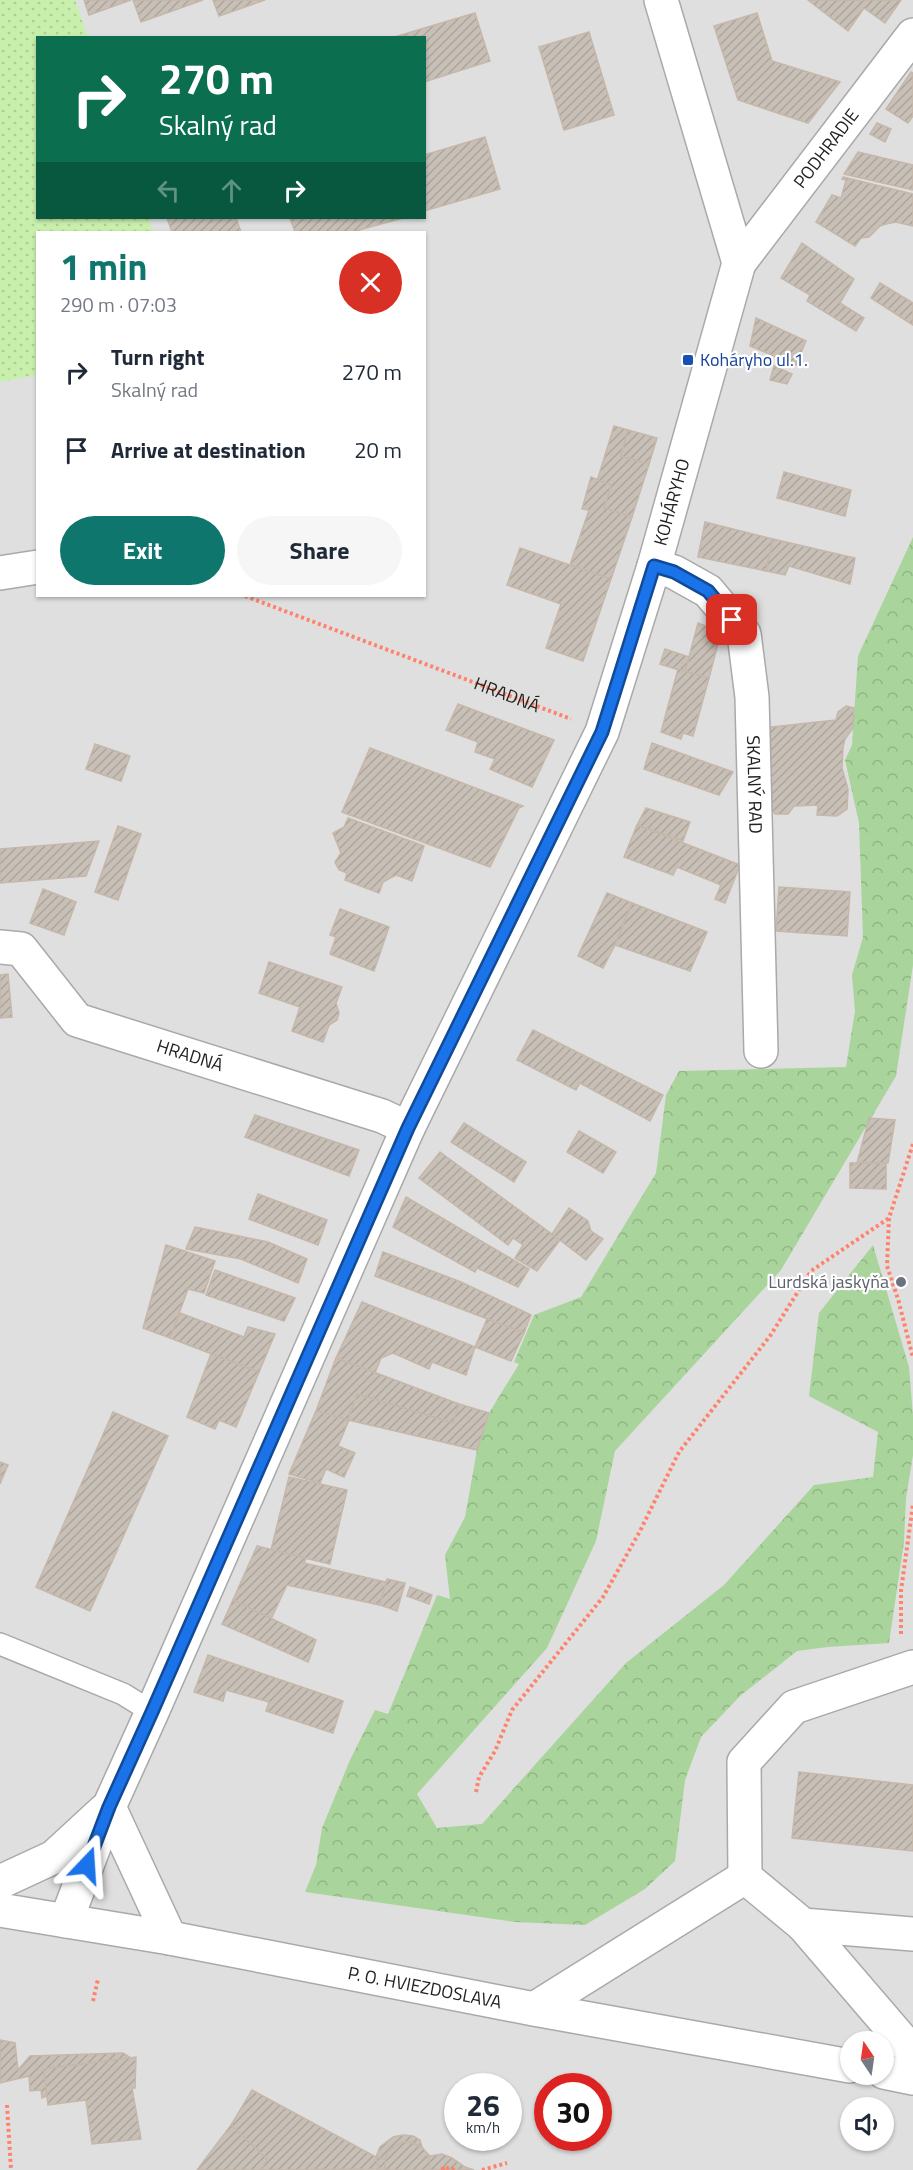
<!DOCTYPE html>
<html lang="en">
<head>
<meta charset="utf-8">
<style>
	body { margin:0; font-family:"Titillium Web",sans-serif; background:#f6f6f7; color:#1f2937; height:100vh; display:flex; flex-direction:column; font-size:22px; white-space:nowrap }
	* { box-sizing:border-box; margin:0 }
	p { font-size:20px; color:#747a83 }
	.icon { flex:none; width:33px; height:33px; fill:none; stroke:currentColor; stroke-width:2; stroke-linecap:round; stroke-linejoin:round }
	.map { position:relative; flex:1; overflow:hidden }
	.side { position:absolute; left:36px; top:231px; width:390px; height:366px; display:flex; flex-direction:column; background:#fff; border-radius:0px; box-shadow:0 2px 4px #0004 }
	.side>* { flex:none }
	.guide { position:absolute; left:36px; top:36px; width:390px; height:183px; border-radius:0px; box-shadow:0 2px 4px #0004; background:#0b6e4f; color:#fff; overflow:hidden }
	.needle { width:39px; rotate:347deg }
	.tools { position:absolute; left:840px; top:2031px; display:grid; gap:12px }
	.tools a { display:grid; place-items:center; width:54px; height:54px; border-radius:50%; background:#fff; box-shadow:0 2px 4px #0004; font-size:30px }
	.speed { position:absolute; left:444px; top:2073px; display:flex; gap:12px; font-size:30px; font-weight:700; text-align:center }
	.speed>* { display:grid; place-content:center; width:78px; height:78px; border-radius:50%; background:#fff; box-shadow:0 2px 4px #0004; line-height:1 }
	.speed small { font-size:15px; font-weight:400 }
	.speed .limit { border:9px solid #d22; background:#fff; color:#111 }
	.pin { position:absolute; display:grid; place-items:center; width:51px; height:51px; color:#fff; margin:-26px; border-radius:12px; box-shadow:0 3px 9px #0006 }
	.me { position:absolute; width:66px; margin:-33px; rotate:20deg; stroke-linejoin:round; filter:drop-shadow(0 0 4px #0008) }
	.turn { display:flex; align-items:center; gap:21px; height:126px; padding:0 24px; font-size:27px }
	.turn .icon { width:78px; height:78px; stroke-width:2.5 }
	.turn b { display:block; font-size:42px; line-height:51px }
	.lanes { display:flex; align-items:center; height:57px; padding:0 24px; background:#0003; justify-content:center; gap:30px; direction:ltr }
	.lanes .off { opacity:.35 }
	.round { display:grid; place-items:center; flex:none; width:63px; height:63px; border-radius:32px; background:#f6f6f7 }
	.overview { display:flex; align-items:center; justify-content:space-between; height:102px; padding:0 24px }
	h1 { font-size:36px; font-weight:700; line-height:45px; color:#0f766e }
	.button { display:flex; gap:12px; margin-top:auto; padding:12px 24px }
	.button a { flex:1; height:69px; border-radius:36px; background:#0f766e; color:#fff; font-size:24px; font-weight:700; line-height:69px; text-align:center }
	.button a+a { background:#f6f6f7; color:#1f2937 }
	ul { padding:0; list-style:none }
	li { display:flex; align-items:center; gap:18px; height:78px; padding:0 24px }
	li div { flex:1 }
	li b { display:block; font-size:22px }
	li em { font-style:normal }
	.map>svg:first-child { display:block }
	.residential { fill:#e0dfdf; fill-rule:evenodd }
	.grass { fill:url(#grass-dots) }
	.forest { fill:url(#forest-crowns) }
	.building { fill:url(#building-hatch); stroke:#c5b7a9; stroke-width:1.5 }
	.lines { fill:none; stroke-linecap:round; stroke-linejoin:round }
	.service-casing { stroke:#a9a9a9; stroke-width:24 }
	.minor-casing { stroke:#a9a9a9; stroke-width:36 }
	.tertiary-casing { stroke:#a9a9a9; stroke-width:36 }
	.path { stroke:#ff836c; stroke-width:4; stroke-dasharray:3 3; stroke-linecap:butt }
	.service { stroke:#fff; stroke-width:21 }
	.minor { stroke:#fff; stroke-width:33 }
	.tertiary { stroke:#fff; stroke-width:33 }
	.route-casing { stroke:#114b97; stroke-width:15 }
	.route { stroke:#1a73e8; stroke-width:10 }
	.transit-dot { fill:#1a4fb4; stroke:#fff; stroke-width:2 }
	.worship-dot { fill:#6b7280; stroke:#fff; stroke-width:2 }
	.labels { text-anchor:middle; stroke-width:4.5; stroke-linejoin:round; paint-order:stroke }
	.street-label { font-size:18px; fill:#222; stroke:#fff }
	.transit-label { font-size:18px; fill:#164399; stroke:#fff; text-anchor:start }
	.worship-label { font-size:18px; fill:#5b616d; stroke:#fff; text-anchor:end }
</style>
</head>
<body>
<div class="map">
<svg width="913" height="2170" viewBox="0 0 913 2170">
	<defs>
		<pattern id="grass-dots" width="8" height="8" patternUnits="userSpaceOnUse" patternTransform="scale(1.5)"><rect width="8" height="8" fill="#c9efac"/><path d="M2 2h.1M6 6h.1" fill="none" stroke="#accd94" stroke-width="1.8" stroke-linecap="round"/></pattern>
		<pattern id="forest-crowns" width="20" height="18" patternUnits="userSpaceOnUse" patternTransform="scale(1.5)"><rect width="20" height="18" fill="#a9d49b"/><path d="M2 6a3 3 0 1 1 6 0M12 15a3 3 0 1 1 6 0" fill="none" stroke="#91b685"/></pattern>
		<pattern id="building-hatch" width="6" height="6" patternUnits="userSpaceOnUse" patternTransform="scale(1.5)"><rect width="6" height="6" fill="#c8c0b7"/><path d="M-1 1l2-2M0 6l6-6M5 7l2-2" fill="none" stroke="#aca59d"/></pattern>
	</defs>
	<rect width="100%" height="100%" fill="#f2efe8"/>
	<path class="residential" d="M 0,0 L 913,0 L 913,2170 L 0,2170 ZM 38,38 L 424,38 L 424,218 L 38,218 ZM 38,232 L 424,232 L 424,596 L 38,596 ZM 850,2042 L 884,2042 L 884,2074 L 850,2074 ZM 458,2086 L 508,2086 L 508,2138 L 458,2138 ZM 548,2086 L 598,2086 L 598,2138 L 548,2138 ZM 850,2108 L 884,2108 L 884,2140 L 850,2140 Z"/>
	<polygon class="grass" points="0,0 75,0 88,37 38,38 38,218 148,218 153,232 38,232 37,375 0,382"/>
	<polygon class="forest" points="913,537 913,965 896,1076 781,1270 615,1451 596,1541 547,1648 417,1794 437,1828 482,1824 626,1663 724,1585 814,1485 873,1477 878,1432 809,1396 819,1313 873,1245 909,1367 913,1416 913,1455 906,1498 904,1542 889,1643 828,1647 797,1651 740,1696 701,1737 685,1780 675,1861 645,1889 585,1925 515,1922 305,1892 316,1865 322,1828 350,1760 375,1710 388,1714 437,1595 450,1599 445,1555 465,1517 477,1450 489,1413 519,1364 514,1362 534,1315 581,1297 656,1173 666,1095 679,1071 846,1067 855,1011 852,975 863,937 859,823 845,760 852,745 858,656"/>
	<g class="building">
		<polygon points="84,0 131,0 89,15"/>
		<polygon points="133,0 203,0 141,22"/>
		<polygon points="213,0 265,0 219,16"/>
		<polygon points="808,0 901,0 885,23 864,8 848,31"/>
		<polygon points="475,13 490,61 424,82 424,38 391,38"/>
		<polygon points="757,13 772,61 840,82 808,123 738,100 714,26"/>
		<polygon points="589,32 614,115 564,130 539,47"/>
		<polygon points="911,72 913,73 913,116 908,123 886,109"/>
		<polygon points="877,123 891,129 885,142 870,134"/>
		<polygon points="485,137 500,189 424,211 424,155"/>
		<polygon points="858,152 913,165 913,190 844,174"/>
		<polygon points="843,177 913,194 913,226 896,222 886,224 880,226 869,237 861,238 855,246 816,222 832,195 841,198 846,180 842,179"/>
		<polygon points="167,218 236,218 241,232 172,232"/>
		<polygon points="290,218 403,218 352,232 295,232"/>
		<polygon points="802,243 854,279 840,303 864,318 856,331 807,301 810,295 781,278"/>
		<polygon points="880,283 913,303 913,325 871,298"/>
		<polygon points="756,318 806,341 796,365 750,346"/>
		<polygon points="774,366 792,374 787,384 770,380"/>
		<polygon points="614,426 628,430 621,456 649,464 632,517 604,508 611,485 597,481"/>
		<polygon points="628,430 657,438 649,464 621,456"/>
		<polygon points="784,472 851,490 845,516 777,498"/>
		<polygon points="591,477 611,485 604,508 632,517 611,579 570,565 589,510 582,509"/>
		<polygon points="705,522 773,539 766,571 698,557"/>
		<polygon points="773,539 855,558 850,584 789,566 785,575 766,571"/>
		<polygon points="520,548 611,579 583,661 546,648 561,604 507,585"/>
		<polygon points="698,623 721,632 709,678 685,672"/>
		<polygon points="665,649 689,657 685,672 660,664"/>
		<polygon points="678,669 709,678 693,736 683,733 681,739 661,732"/>
		<polygon points="458,704 554,740 532,787 490,769 495,759 475,752 478,742 446,730"/>
		<polygon points="846,706 854,708 853,728 845,739 843,747 842,768 848,789 847,809 837,816 817,815 818,805 794,806 788,814 775,814 768,805 763,728 836,720 838,712"/>
		<polygon points="652,743 733,772 719,795 644,769"/>
		<polygon points="95,744 130,756 121,781 86,769"/>
		<polygon points="370,748 523,806 519,808 490,867 342,812"/>
		<polygon points="646,808 690,822 683,841 637,825"/>
		<polygon points="348,818 424,846 412,881 396,875 383,882 379,893 345,880 347,873 339,870 335,862 341,853 333,833 344,827"/>
		<polygon points="637,825 740,865 725,903 715,899 721,885 677,867 673,875 624,857"/>
		<polygon points="118,826 141,834 118,900 95,892"/>
		<polygon points="99,841 86,876 0,883 0,849"/>
		<polygon points="779,887 850,892 847,936 776,931"/>
		<polygon points="43,889 76,902 64,935 30,923"/>
		<polygon points="607,893 632,903 615,945 603,968 578,956"/>
		<polygon points="632,903 707,932 690,971 615,945"/>
		<polygon points="340,909 389,927 374,971 330,954 336,937 330,935"/>
		<polygon points="269,962 342,987 336,1003 339,1013 337,1020 329,1025 323,1042 292,1031 300,1007 259,993"/>
		<polygon points="8,974 12,1017 0,1018 0,975"/>
		<polygon points="533,1030 663,1095 650,1121 580,1083 576,1090 517,1060"/>
		<polygon points="255,1115 359,1150 349,1176 245,1137"/>
		<polygon points="869,1118 895,1120 888,1163 857,1163"/>
		<polygon points="464,1123 526,1162 514,1182 451,1142"/>
		<polygon points="579,1131 616,1152 603,1173 567,1152"/>
		<polygon points="440,1152 560,1240 537,1271 515,1258 523,1245 513,1238 508,1245 419,1178"/>
		<polygon points="850,1163 886,1163 886,1189 850,1188"/>
		<polygon points="258,1194 327,1220 318,1245 249,1219"/>
		<polygon points="406,1197 529,1269 518,1287 477,1268 475,1272 393,1227"/>
		<polygon points="569,1208 588,1221 591,1231 603,1239 586,1260 552,1234"/>
		<polygon points="195,1227 268,1242 307,1259 298,1283 241,1259 186,1249"/>
		<polygon points="166,1245 215,1261 204,1293 188,1289 170,1338 143,1328"/>
		<polygon points="383,1252 461,1282 531,1315 524,1333 375,1276"/>
		<polygon points="215,1270 295,1298 284,1321 206,1295"/>
		<polygon points="362,1302 475,1347 466,1375 432,1362 429,1369 393,1353 381,1358 375,1373 336,1358"/>
		<polygon points="180,1313 244,1337 248,1327 275,1334 259,1372 170,1338"/>
		<polygon points="487,1319 524,1333 511,1361 475,1347"/>
		<polygon points="211,1354 259,1372 236,1427 219,1420 215,1429 187,1417"/>
		<polygon points="336,1358 459,1404 453,1423 357,1394 348,1420 316,1411"/>
		<polygon points="357,1394 453,1423 459,1404 489,1413 477,1450 348,1420"/>
		<polygon points="316,1411 349,1420 338,1446 355,1453 344,1477 326,1469 320,1483 289,1474"/>
		<polygon points="113,1412 168,1436 90,1611 36,1587"/>
		<polygon points="0,1462 8,1465 0,1484"/>
		<polygon points="289,1477 347,1490 330,1564 271,1550"/>
		<polygon points="257,1546 306,1558 304,1563 386,1582 380,1605 287,1585 271,1619 233,1600"/>
		<polygon points="387,1579 405,1583 397,1611 380,1605"/>
		<polygon points="410,1587 432,1595 429,1604 407,1596"/>
		<polygon points="233,1600 316,1640 309,1660 308,1662 222,1624"/>
		<polygon points="208,1655 343,1701 333,1733 266,1711 269,1702 226,1690 223,1701 194,1692"/>
		<polygon points="799,1772 913,1785 913,1851 792,1838"/>
		<polygon points="0,2040 15,2043 18,2070 30,2056 123,2053 131,2058 44,2069 47,2096 42,2098 41,2090 30,2091 29,2076 0,2083"/>
		<polygon points="136,2057 135,2088 132,2088 141,2139 92,2144 86,2100 48,2105 44,2069"/>
		<polygon points="252,2090 376,2157 379,2169 261,2170 267,2159 231,2125"/>
		<polygon points="231,2125 267,2159 261,2170 197,2170"/>
		<polygon points="403,2135 413,2136 420,2140 422,2147 410,2142 404,2142 392,2148 385,2159 376,2157 380,2147 385,2143 393,2137"/>
		<polygon points="404,2142 410,2142 422,2147 426,2152 430,2162 429,2170 385,2170 384,2165 387,2153 397,2145"/>
		<polygon points="426,2152 430,2156 442,2154 452,2158 465,2167 474,2170 429,2170 430,2162"/>
		<polygon points="376,2157 385,2159 385,2170 376,2170 379,2169"/>
	</g>
	<g class="lines">
		<defs>
			<polyline id="service" points="0,1644 123,1694 152,1712"/>
			<g id="minor">
				<path id="s2" d="M 739,263 L 913,35"/>
				<path id="s3" d="M 654,566 L 674,572 L 708,591 L 744,634 L 752,697 L 761,1051"/>
				<polyline points="0,573 38,567"/>
				<path id="s4" d="M 0,947 L 21,949 L 77,1020 L 382,1116 L 408,1128"/>
				<polyline points="913,1667 794,1707 744,1762 745,1877 803,1925 913,1934"/>
				<polyline points="109,1807 170,1938"/>
				<polyline points="0,1882 54,1857 105,1810"/>
				<path id="s5" d="M 66,1921 L 109,1807 L 152,1712 L 408,1128 L 602,732 L 654,566 L 739,263 L 661,0"/>
				<polyline points="803,1925 913,2053"/>
				<polyline points="534,2009 745,1877"/>
			</g>
			<g id="tertiary">
				<path id="s6" d="M 0,1910 L 170,1938 L 534,2009 L 850,2066"/>
				<polyline points="884,2072 913,2078"/>
			</g>
		</defs>
		<use href="#service" class="service-casing"/>
		<use href="#minor" class="minor-casing"/>
		<use href="#tertiary" class="tertiary-casing"/>
		<g class="path">
			<path id="s1" d="M 245,596 L 571,719"/>
			<polyline points="913,1144 889,1218 887,1266 898,1299 913,1358"/>
			<polyline points="901,1634 901,1591 913,1504"/>
			<polyline points="476,1792 479,1777 495,1751 512,1710 603,1597 640,1531 679,1452 770,1336 811,1271 889,1218"/>
			<polyline points="93,2001 98,1979"/>
			<polyline points="7,2105 11,2170"/>
			<polyline points="443,2170 443,2167 456,2170"/>
			<polyline points="482,2170 507,2163"/>
		</g>
		<use href="#service" class="service"/>
		<use href="#minor" class="minor"/>
		<use href="#tertiary" class="tertiary"/>
	</g>
	<g class="lines">
		<defs>
			<polyline id="route" points="87,1865 109,1807 152,1712 408,1128 602,732 654,566 674,572 708,591 732,620"/>
		</defs>
		<use href="#route" class="route-casing"/>
		<use href="#route" class="route"/>
	</g>
	<rect class="transit-dot" x="682" y="354" width="12" height="12" rx="3"/>
	<circle class="worship-dot" cx="901" cy="1282" r="6"/>
	<g class="labels">
		<g class="street-label">
			<text dy="6" stroke="none"><textPath href="#s2" startOffset="144">PODHRADIE</textPath></text>
			<text dy="6" stroke="none"><textPath href="#s5" startOffset="1545">KOHÁRYHO</textPath></text>
			<text dy="6" stroke="none"><textPath href="#s1" startOffset="280">HRADNÁ</textPath></text>
			<text dy="6" stroke="none"><textPath href="#s3" startOffset="267">SKALNÝ RAD</textPath></text>
			<text dy="6" stroke="none"><textPath href="#s4" startOffset="230">HRADNÁ</textPath></text>
			<text dy="6" stroke="none"><textPath href="#s6" startOffset="432">P. O. HVIEZDOSLAVA</textPath></text>
		</g>
		<g class="transit-label">
			<text x="700" y="366">Koháryho ul.1.</text>
		</g>
		<g class="worship-label">
			<text x="889" y="1288">Lurdská jaskyňa</text>
		</g>
	</g>
</svg>
<div class="tools">
<a><svg class="needle" viewBox="-14 -14 28 28"><path d="M0-13l5 13h-10z" fill="#e53935"/><path d="M0 13l5-13h-10z" fill="#747a83"/></svg></a>
<a><svg class="icon" aria-label="sound" viewBox="0 0 24 24"><path d="M4 9h4l5-4v14l-5-4H4zM17 9q2 3 0 6"/></svg></a>
</div>
<div class="speed"><div>26<small>km/h</small></div><div class="limit">30</div></div>
<div class="pin" style="left:732px;top:620px;background:#d93025"><svg class="icon" aria-label="arrive" viewBox="0 0 24 24"><path d="M6 21V4h12l-3 4 3 4H6"/></svg></div>
<svg class="me" style="left:87px;top:1865px" viewBox="-20 -20 40 40"><path d="M0-17L14 15 0 8-14 15z" fill="#1a73e8" stroke="#fff" stroke-width="4"/></svg>
<div class="guide">
<div class="turn"><svg class="icon" aria-label="right" viewBox="0 0 24 24"><path d="M7 20v-9h11M14 6l5 5-5 5"/></svg><div><b>270 m</b>Skalný rad</div></div>
<div class="lanes"><svg class="icon off" aria-label="left" viewBox="0 0 24 24"><path d="M17 20v-9H6M10 6l-5 5 5 5"/></svg><svg class="icon off" aria-label="ahead" viewBox="0 0 24 24"><path d="M12 20V5M6 11l6-6 6 6"/></svg><svg class="icon" aria-label="right" viewBox="0 0 24 24"><path d="M7 20v-9h11M14 6l5 5-5 5"/></svg></div>
</div>
<section class="side">
<div class="overview"><div><h1>1 min</h1><p>290 m · 07:03</p></div><a class="round" style="background:#d93025;color:#fff"><svg class="icon" aria-label="close" viewBox="0 0 24 24"><path d="M6 6l12 12M18 6L6 18"/></svg></a></div>
<ul>
<li><svg class="icon" aria-label="right" viewBox="0 0 24 24"><path d="M7 20v-9h11M14 6l5 5-5 5"/></svg><div><b>Turn right</b><p>Skalný rad</p></div><em>270 m</em></li>
<li><svg class="icon" aria-label="arrive" viewBox="0 0 24 24"><path d="M6 21V4h12l-3 4 3 4H6"/></svg><div><b>Arrive at destination</b></div><em>20 m</em></li>
</ul>
<div class="button"><a>Exit</a><a>Share</a></div>
</section>
</div>
</body>
</html>
